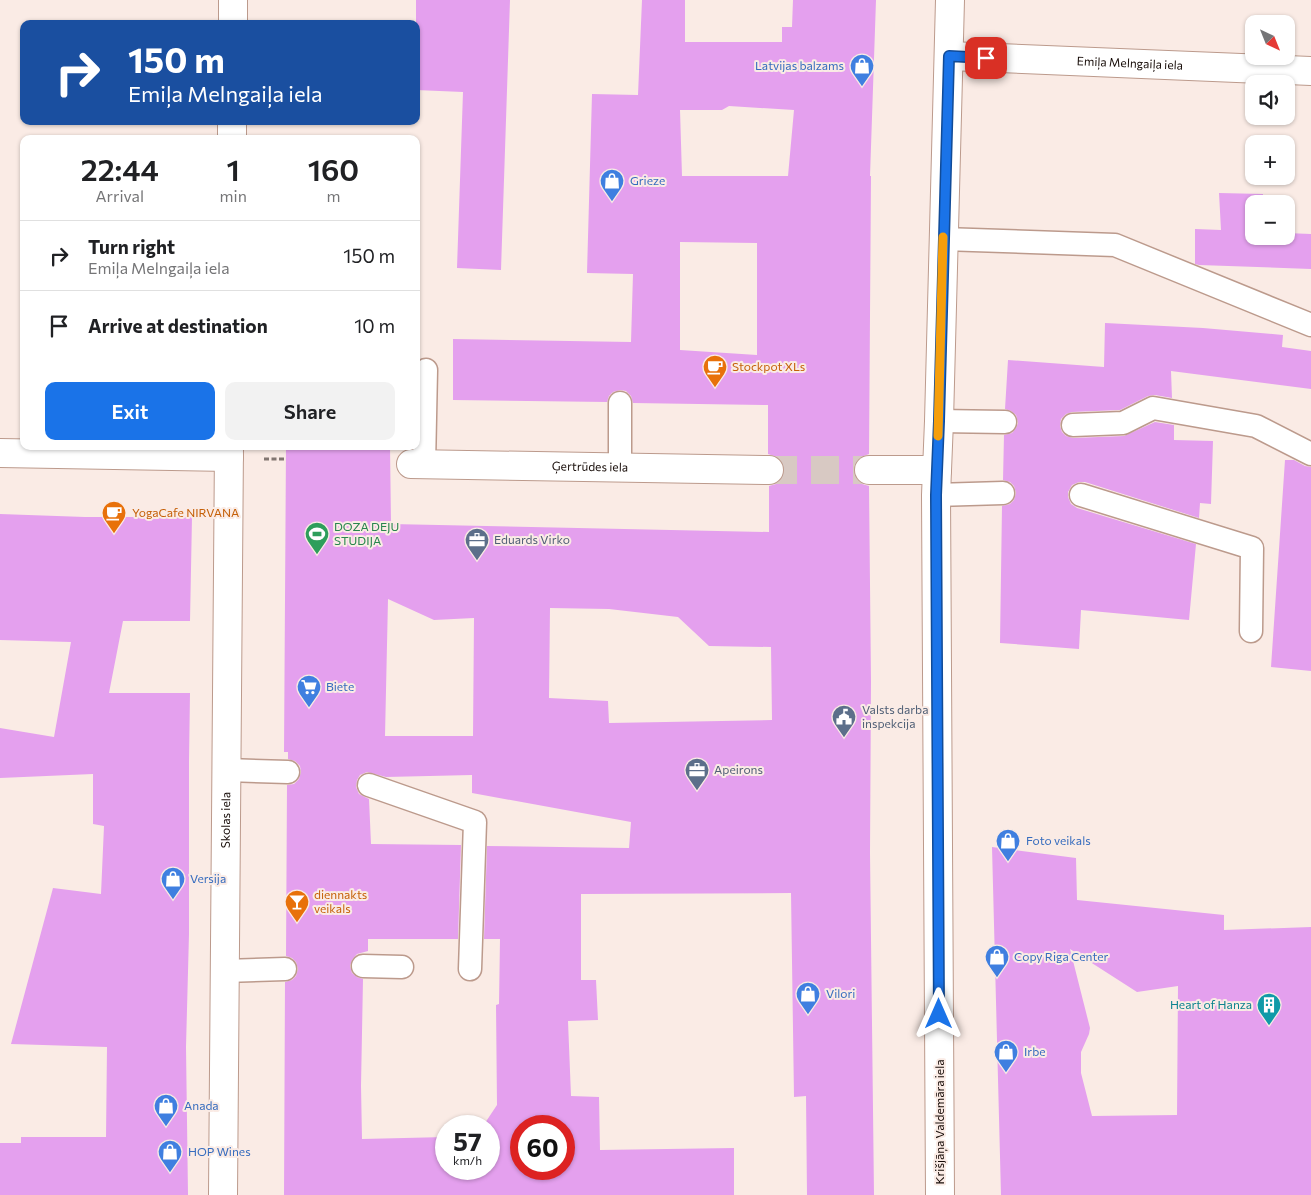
<!DOCTYPE html>
<html lang="en">
<head>
<meta charset="utf-8">
<style>
	body { margin:0; font-family:Commissioner,sans-serif; background:#f2f2f2; color:#202124; height:100vh; display:flex; flex-direction:column; font-size:19px; white-space:nowrap }
	* { box-sizing:border-box; margin:0 }
	p { font-size:16px; color:#757577 }
	.icon { flex:none; width:28px; height:28px; fill:none; stroke:currentColor; stroke-width:2; stroke-linecap:round; stroke-linejoin:round }
	.map { position:relative; flex:1; overflow:hidden }
	.side { position:absolute; left:20px; top:135px; width:400px; height:315px; display:flex; flex-direction:column; background:#fff; border-radius:10px; box-shadow:0 1px 4px #0004 }
	.side>* { flex:none }
	.guide { position:absolute; left:20px; top:20px; width:400px; height:105px; border-radius:10px; box-shadow:0 1px 4px #0004; background:#1a4fa0; color:#fff; overflow:hidden }
	.needle { width:32px; rotate:137deg }
	.buttons { position:absolute; left:1245px; top:15px; display:grid; gap:10px }
	.buttons a { display:grid; place-items:center; width:50px; height:50px; border-radius:10px; background:#fff; box-shadow:0 1px 4px #0004; font-size:25px }
	.speed { position:absolute; left:435px; top:1115px; display:flex; gap:10px; font-size:25px; font-weight:700; text-align:center }
	.speed>* { display:grid; place-content:center; width:65px; height:65px; border-radius:50%; background:#fff; box-shadow:0 1px 4px #0004; line-height:1 }
	.speed small { font-size:12px; font-weight:400 }
	.speed .limit { border:8px solid #d22; background:#fff; color:#111 }
	.pin { position:absolute; display:grid; place-items:center; width:42px; height:42px; color:#fff; margin:-21px; border-radius:10px; box-shadow:0 2px 8px #0006 }
	.me { position:absolute; width:55px; margin:-28px; rotate:0deg; stroke-linejoin:round; filter:drop-shadow(0 0 4px #0008) }
	.turn { display:flex; align-items:center; gap:18px; height:105px; padding:0 25px; font-size:22px }
	.turn .icon { width:65px; height:65px; stroke-width:2.5 }
	.turn b { display:block; font-size:35px; line-height:42px }
	.eta { display:flex; justify-content:space-evenly; align-items:center; height:85px; text-align:center }
	.eta b { font-size:30px; font-weight:600; line-height:35px }
	.button { display:flex; gap:10px; margin-top:auto; padding:10px 25px }
	.button a { flex:1; height:58px; border-radius:10px; background:#1a73e8; color:#fff; font-size:20px; font-weight:600; line-height:58px; text-align:center }
	.button a+a { background:#f2f2f2; color:#202124 }
	ul { padding:0; list-style:none }
	li { display:flex; align-items:center; gap:15px; height:70px; padding:0 25px; border-top:1px solid #e0e0e0 }
	li div { flex:1 }
	li b { display:block; font-size:19px }
	li em { font-style:normal }
	.map>svg:first-child { display:block }
	.building { fill:#e4a0ee; fill-rule:evenodd }
	.lines { fill:none; stroke-linecap:round; stroke-linejoin:round }
	.street-tunnel { stroke:#d8c9c3; stroke-width:28; stroke-dasharray:28 14; stroke-linecap:butt }
	.lane-casing { stroke:#bc9a8c; stroke-width:25 }
	.street-casing { stroke:#bc9a8c; stroke-width:30 }
	.primary-casing { stroke:#bc9a8c; stroke-width:30 }
	.path { stroke:#827671; stroke-width:3; stroke-dasharray:5 2.5; stroke-linecap:butt }
	.lane { stroke:#fff; stroke-width:22 }
	.street { stroke:#fff; stroke-width:28 }
	.primary { stroke:#fff; stroke-width:28 }
	.route-casing { stroke:#114b97; stroke-width:12 }
	.route { stroke:#1a73e8; stroke-width:9 }
	.slow { stroke:#f59e0b; stroke-width:9 }
	.labels { text-anchor:middle; stroke-width:4; stroke-linejoin:round; paint-order:stroke }
	.street-label { font-size:12px; fill:#140905; stroke:#faebe5 }
	.shop-label { font-size:12px; fill:#366cbe; stroke:#faebe5; text-anchor:start }
	.food-label { font-size:12px; fill:#c56008; stroke:#faebe5; text-anchor:start }
	.leisure-label { font-size:12px; fill:#27864d; stroke:#faebe5; text-anchor:start }
	.service-label { font-size:12px; fill:#4e5e75; stroke:#faebe5; text-anchor:start }
	.culture-label { font-size:12px; fill:#0d838f; stroke:#faebe5; text-anchor:end }
</style>
</head>
<body>
<div class="map">
<svg width="1311" height="1195" viewBox="0 0 1311 1195">
	<rect width="100%" height="100%" fill="#faebe5"/>
	<g class="building">
		<polygon points="416,0 510,0 501,270 457,268 463,92 416,90"/>
		<path d="M 642,0 L 685,0 L 685,42 L 782,42 L 782,27 L 792,27 L 793,0 L 876,0 L 870,176 L 871,176 L 869,454 L 861,457 L 855,463 L 853,470 L 856,478 L 862,484 L 869,486 L 871,681 L 870,853 L 874,1195 L 807,1195 L 806,1096 L 794,1097 L 791,893 L 581,894 L 581,980 L 596,980 L 598,1020 L 568,1021 L 571,1096 L 599,1097 L 600,1150 L 734,1148 L 734,1195 L 284,1195 L 285,982 L 292,980 L 296,976 L 298,969 L 296,962 L 292,958 L 286,956 L 287,785 L 294,784 L 299,779 L 301,772 L 300,766 L 295,761 L 288,759 L 288,752 L 284,752 L 286,446 L 390,446 L 391,524 L 769,532 L 769,486 L 776,484 L 782,478 L 785,470 L 782,462 L 777,457 L 768,454 L 768,405 L 633,403 L 631,396 L 626,391 L 620,390 L 613,392 L 609,396 L 607,402 L 453,400 L 453,339 L 631,342 L 633,274 L 587,273 L 592,94 L 638,95 ZM 729,106 L 794,110 L 788,176 L 682,176 L 680,110 L 722,110 ZM 680,242 L 757,243 L 757,355 L 680,350 ZM 388,599 L 434,620 L 474,618 L 473,736 L 385,736 ZM 550,608 L 609,609 L 678,617 L 709,646 L 771,647 L 772,720 L 609,723 L 608,701 L 549,698 ZM 367,772 L 386,777 L 472,775 L 472,793 L 631,822 L 629,848 L 487,846 L 484,939 L 500,939 L 499,1004 L 496,1005 L 497,1105 L 483,1126 L 489,1126 L 489,1169 L 446,1169 L 446,1137 L 362,1139 L 361,1086 L 363,979 L 357,977 L 352,973 L 350,966 L 352,960 L 357,954 L 368,951 L 368,939 L 458,939 L 461,845 L 371,844 L 369,799 L 359,794 L 356,787 L 357,780 L 360,775 ZM 521,1126 L 564,1126 L 564,1169 L 521,1169 Z"/>
		<polygon points="1219,193 1263,194 1263,204 1254,204 1254,236 1286,236 1286,233 1311,234 1311,269 1199,265 1195,264 1195,229 1221,230"/>
		<polygon points="1105,323 1203,328 1283,335 1282,347 1311,351 1311,389 1171,371 1172,398 1155,395 1148,396 1120,410 1072,412 1066,414 1061,419 1060,426 1062,432 1066,436 1073,438 1124,436 1155,422 1174,425 1174,440 1213,441 1211,504 1200,503 1199,518 1085,482 1079,482 1072,485 1068,492 1068,497 1071,504 1077,508 1196,544 1189,620 1081,610 1079,649 1000,643 1002,506 1010,504 1014,500 1016,493 1014,486 1010,482 1003,480 1004,435 1012,433 1016,428 1018,423 1016,415 1011,411 1005,409 1008,360 1104,367"/>
		<polygon points="1285,460 1294,460 1305,466 1311,467 1311,671 1271,667"/>
		<polygon points="0,514 85,517 192,517 190,621 123,621 109,693 190,693 189,761 189,934 186,1047 188,1195 0,1195 0,1143 21,1143 21,1137 106,1137 107,1047 11,1044 53,888 101,894 104,826 93,824 93,774 0,778 0,728 54,737 71,642 0,640"/>
		<path d="M 992,847 L 1076,858 L 1077,900 L 1224,915 L 1224,930 L 1311,927 L 1311,1195 L 1001,1195 ZM 1070,949 L 1137,992 L 1178,986 L 1177,1115 L 1092,1116 L 1081,1073 L 1081,1052 L 1089,1034 L 1090,1028 Z"/>
	</g>
	<g class="lines">
		<polyline class="street-tunnel" points="769,470 869,470"/>
		<defs>
			<g id="lane">
				<polyline points="943,239 1115,245 1311,325"/>
				<polyline points="939,421 1005,422"/>
				<polyline points="1073,425 1123,423 1153,408 1256,426 1311,454"/>
				<polyline points="424,465 426,370"/>
				<polyline points="620,467 620,403"/>
				<polyline points="936,495 1003,493"/>
				<polyline points="1081,495 1252,548 1251,631"/>
				<polyline points="227,770 288,772"/>
				<polyline points="369,785 475,822 470,969"/>
				<polyline points="363,966 402,967"/>
				<polyline points="225,971 285,969"/>
			</g>
			<g id="street">
				<polyline points="233,24 233,0"/>
				<path id="s1" d="M 949,56 L 1311,71"/>
				<polyline points="232,139 232,121"/>
				<polyline points="0,453 229,457"/>
				<path id="s2" d="M 411,464 L 769,470"/>
				<polyline points="869,470 937,470"/>
				<path id="s3" d="M 223,1195 L 229,446"/>
			</g>
			<polyline id="primary" points="940,1195 936,495 939,421 950,0"/>
		</defs>
		<use href="#lane" class="lane-casing"/>
		<use href="#street" class="street-casing"/>
		<use href="#primary" class="primary-casing"/>
		<polyline class="path" points="264,459 286,459"/>
		<use href="#lane" class="lane"/>
		<use href="#street" class="street"/>
		<use href="#primary" class="primary"/>
	</g>
	<g class="lines">
		<defs>
			<polyline id="route" points="939,1014 936,495 939,421 949,56 986,58"/>
		</defs>
		<use href="#route" class="route-casing"/>
		<use href="#route" class="route"/>
		<polyline class="slow" points="938,436 943,237"/>
	</g>
	<defs>
		<symbol id="shop-pin" viewBox="-11 -11 22 30"><path d="M0 17L-7.5 6A9.5 9.5 0 1 1 7.5 6Z" fill="#3f7fe0" stroke="#faebe5"/><path d="M-5-2.5h2.3a2.7 3.5 0 0 1 5.4 0H5L5.5 6h-11ZM-1.5-2.5h3a1.5 2.3 0 0 0-3 0Z" fill="#fff"/></symbol>
		<symbol id="cafe-pin" viewBox="-11 -11 22 30"><path d="M0 17L-7.5 6A9.5 9.5 0 1 1 7.5 6Z" fill="#e8710a" stroke="#faebe5"/><path d="M-5.5-4.5H6V0H3Q3 3.5 0 3.5H-2.5Q-5.5 3.5-5.5 0ZM3-3.2v2h1.7v-2ZM-6 4.5H4V6H-6Z" fill="#fff"/></symbol>
		<symbol id="stadium-pin" viewBox="-11 -11 22 30"><path d="M0 17L-7.5 6A9.5 9.5 0 1 1 7.5 6Z" fill="#2e9e5b" stroke="#faebe5"/><path d="M0-5a6.5 5 0 1 0 0 10a6.5 5 0 1 0 0-10ZM-3.5-1.8h7v3.6h-7Z" fill="#fff"/></symbol>
		<symbol id="office-pin" viewBox="-11 -11 22 30"><path d="M0 17L-7.5 6A9.5 9.5 0 1 1 7.5 6Z" fill="#5c6f8a" stroke="#faebe5"/><path d="M-6-3h4V-5.5h4V-3h4V5H-6ZM-1-4.5V-3h2v-1.5ZM-6 0V1H6V0Z" fill="#fff"/></symbol>
		<symbol id="supermarket-pin" viewBox="-11 -11 22 30"><path d="M0 17L-7.5 6A9.5 9.5 0 1 1 7.5 6Z" fill="#3f7fe0" stroke="#faebe5"/><path d="M-6-5.5h2.5l.6 2H6L4.5 2H-2.5L-4.4-4H-6ZM-1.5 3.2a1.3 1.3 0 1 0 .1 0ZM3 3.2a1.3 1.3 0 1 0 .1 0Z" fill="#fff"/></symbol>
		<symbol id="civic-pin" viewBox="-11 -11 22 30"><path d="M0 17L-7.5 6A9.5 9.5 0 1 1 7.5 6Z" fill="#5c6f8a" stroke="#faebe5"/><path d="M-.6-6.5H3V-4.5H.6V-3L4-1V1h2V6H-6V1h2V-1L-.6-3ZM-1.2 2.5V6h2.4V2.5Z" fill="#fff"/></symbol>
		<symbol id="bar-pin" viewBox="-11 -11 22 30"><path d="M0 17L-7.5 6A9.5 9.5 0 1 1 7.5 6Z" fill="#e8710a" stroke="#faebe5"/><path d="M-6-5H6L.8 .8V4.5H3.5V6h-7V4.5H-.8V.8Z" fill="#fff"/></symbol>
		<symbol id="building-pin" viewBox="-11 -11 22 30"><path d="M0 17L-7.5 6A9.5 9.5 0 1 1 7.5 6Z" fill="#0f9aa8" stroke="#faebe5"/><path d="M-4-6H4V6H1V3H-1V6H-4ZM-2.5-4.3h1.7v1.8h-1.7ZM.8-4.3h1.7v1.8H.8ZM-2.5-1h1.7V.8h-1.7ZM.8-1h1.7V.8H.8Z" fill="#fff"/></symbol>
	</defs>
	<g fill-rule="evenodd">
		<use href="#shop-pin" x="848" y="52" width="28" height="38"/>
		<use href="#shop-pin" x="598" y="167" width="28" height="38"/>
		<use href="#cafe-pin" x="701" y="353" width="28" height="38"/>
		<use href="#cafe-pin" x="100" y="499" width="28" height="38"/>
		<use href="#stadium-pin" x="303" y="520" width="28" height="38"/>
		<use href="#office-pin" x="463" y="526" width="28" height="38"/>
		<use href="#supermarket-pin" x="295" y="673" width="28" height="38"/>
		<use href="#civic-pin" x="830" y="703" width="28" height="38"/>
		<use href="#office-pin" x="683" y="756" width="28" height="38"/>
		<use href="#shop-pin" x="994" y="827" width="28" height="38"/>
		<use href="#shop-pin" x="159" y="865" width="28" height="38"/>
		<use href="#bar-pin" x="283" y="888" width="28" height="38"/>
		<use href="#shop-pin" x="983" y="943" width="28" height="38"/>
		<use href="#shop-pin" x="794" y="980" width="28" height="38"/>
		<use href="#building-pin" x="1255" y="991" width="28" height="38"/>
		<use href="#shop-pin" x="992" y="1038" width="28" height="38"/>
		<use href="#shop-pin" x="152" y="1092" width="28" height="38"/>
		<use href="#shop-pin" x="156" y="1138" width="28" height="38"/>
	</g>
	<g class="labels">
		<g class="street-label">
			<text dy="4" stroke="none"><textPath href="#s1" startOffset="181">Emiļa Melngaiļa iela</textPath></text>
			<text dy="4" stroke="none"><textPath href="#s2" startOffset="179">Ģertrūdes iela</textPath></text>
			<text dy="4" stroke="none"><textPath href="#s3" startOffset="375">Skolas iela</textPath></text>
			<text transform="translate(940 1122) rotate(-90)" y="4">Krišjāņa Valdemāra iela</text>
		</g>
		<g class="shop-label">
			<text x="844" y="70" text-anchor="end">Latvijas balzams</text>
			<text x="630" y="185">Grieze</text>
			<text x="326" y="691">Biete</text>
			<text x="1026" y="845">Foto veikals</text>
			<text x="190" y="883">Versija</text>
			<text x="1014" y="961">Copy Riga Center</text>
			<text x="826" y="998">Vilori</text>
			<text x="1024" y="1056">Irbe</text>
			<text x="184" y="1110">Anada</text>
			<text x="188" y="1156">HOP Wines</text>
		</g>
		<g class="food-label">
			<text x="732" y="371">Stockpot XLs</text>
			<text x="132" y="517">YogaCafe NIRVANA</text>
			<text x="314" y="899">diennakts<tspan x="314" dy="14">veikals</tspan></text>
		</g>
		<g class="leisure-label">
			<text x="334" y="531">DOZA DEJU<tspan x="334" dy="14">STUDIJA</tspan></text>
		</g>
		<g class="service-label">
			<text x="494" y="544">Eduards Virko</text>
			<text x="862" y="714">Valsts darba<tspan x="862" dy="14">inspekcija</tspan></text>
			<text x="714" y="774">Apeirons</text>
		</g>
		<g class="culture-label">
			<text x="1252" y="1009">Heart of Hanza</text>
		</g>
	</g>
</svg>
<div class="buttons">
<a><svg class="needle" viewBox="-14 -14 28 28"><path d="M0-13l5 13h-10z" fill="#e53935"/><path d="M0 13l5-13h-10z" fill="#757577"/></svg></a>
<a><svg class="icon" aria-label="sound" viewBox="0 0 24 24"><path d="M4 9h4l5-4v14l-5-4H4zM17 9q2 3 0 6"/></svg></a>
<a>+</a>
<a>−</a>
</div>
<div class="speed"><div>57<small>km/h</small></div><div class="limit">60</div></div>
<div class="pin" style="left:986px;top:58px;background:#d93025"><svg class="icon" aria-label="arrive" viewBox="0 0 24 24"><path d="M6 21V4h12l-3 4 3 4H6"/></svg></div>
<svg class="me" style="left:939px;top:1014px" viewBox="-20 -20 40 40"><path d="M0-17L14 15 0 8-14 15z" fill="#1a73e8" stroke="#fff" stroke-width="4"/></svg>
<div class="guide">
<div class="turn"><svg class="icon" aria-label="right" viewBox="0 0 24 24"><path d="M7 20v-9h11M14 6l5 5-5 5"/></svg><div><b>150 m</b>Emiļa Melngaiļa iela</div></div>
</div>
<section class="side">
<div class="eta">
<div><b>22:44</b><p>Arrival</p></div>
<div><b>1</b><p>min</p></div>
<div><b>160</b><p>m</p></div>
</div>
<ul>
<li><svg class="icon" aria-label="right" viewBox="0 0 24 24"><path d="M7 20v-9h11M14 6l5 5-5 5"/></svg><div><b>Turn right</b><p>Emiļa Melngaiļa iela</p></div><em>150 m</em></li>
<li><svg class="icon" aria-label="arrive" viewBox="0 0 24 24"><path d="M6 21V4h12l-3 4 3 4H6"/></svg><div><b>Arrive at destination</b></div><em>10 m</em></li>
</ul>
<div class="button"><a>Exit</a><a>Share</a></div>
</section>
</div>
</body>
</html>
